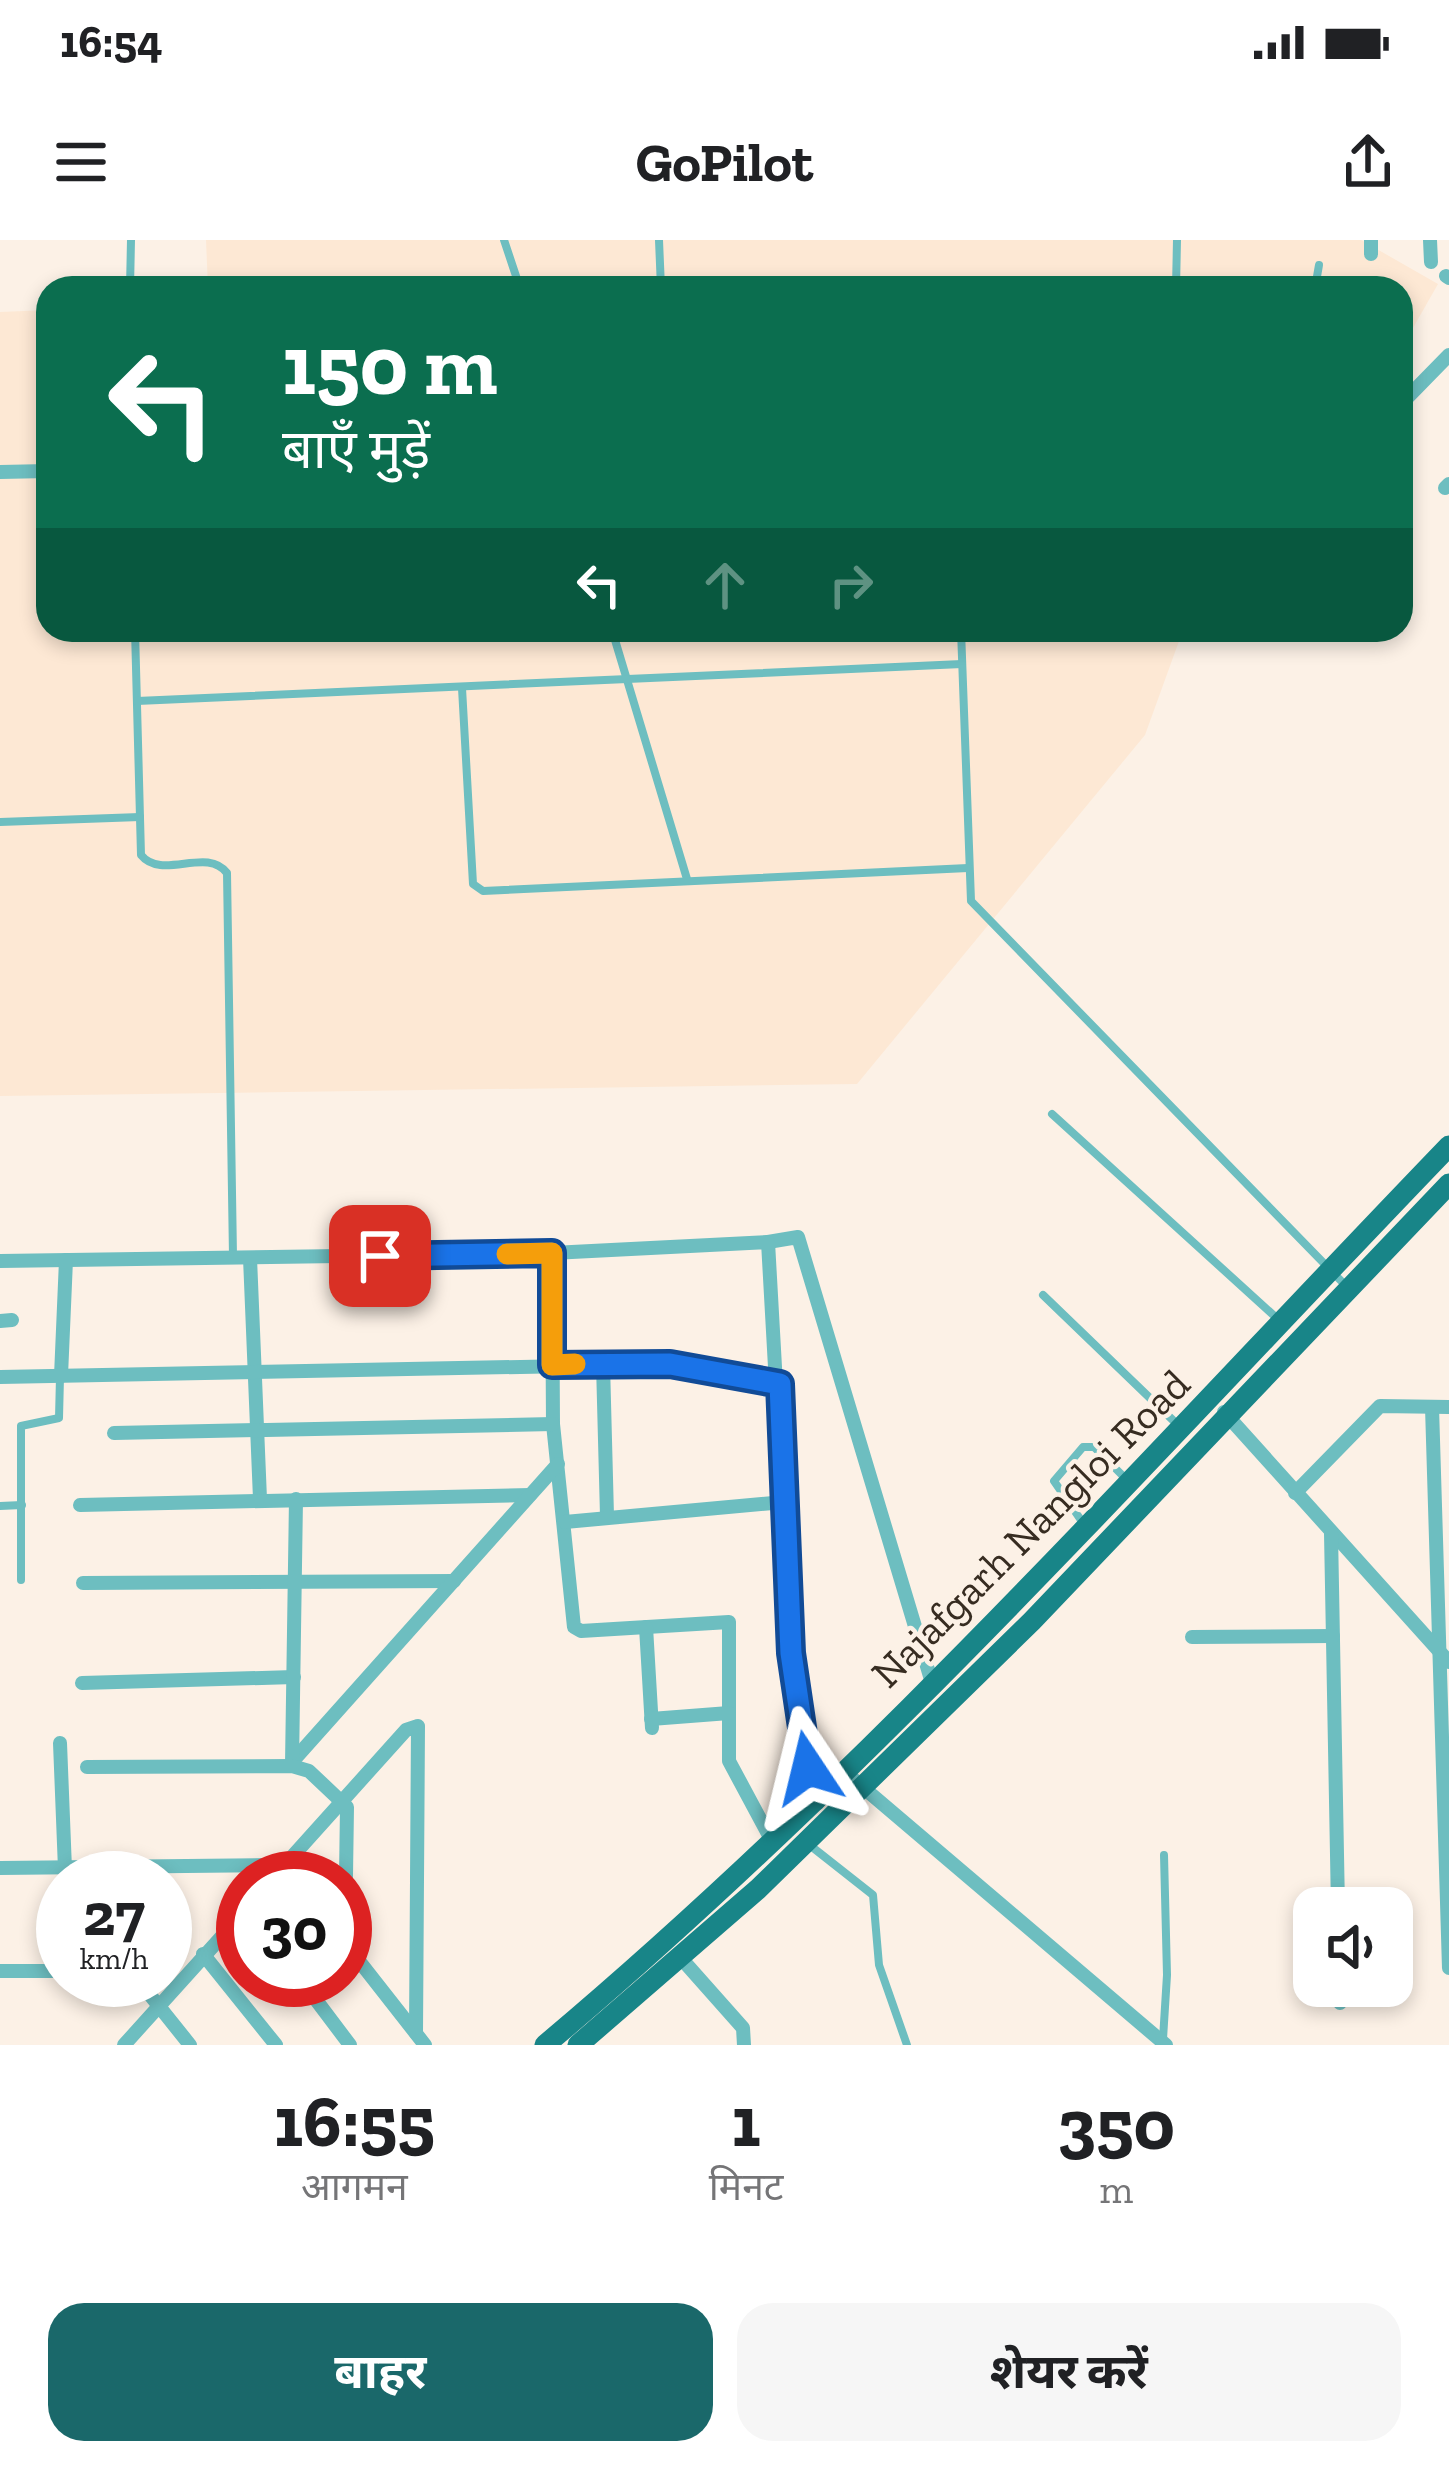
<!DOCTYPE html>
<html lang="hi">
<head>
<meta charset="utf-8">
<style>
	body { margin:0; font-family:"Zilla Slab","Noto Sans Devanagari",serif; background:#f6f6f6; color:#202124; height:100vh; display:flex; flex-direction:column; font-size:45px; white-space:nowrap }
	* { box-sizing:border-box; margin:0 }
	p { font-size:39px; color:#757577 }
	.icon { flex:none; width:66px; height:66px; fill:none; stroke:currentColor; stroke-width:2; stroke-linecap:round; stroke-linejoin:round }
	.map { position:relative; height:1805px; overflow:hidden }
	.details { display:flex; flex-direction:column; background:#fff; flex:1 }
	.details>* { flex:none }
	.banner { position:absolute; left:36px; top:36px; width:1377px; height:366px; border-radius:36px; box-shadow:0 6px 18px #0003; background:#0b6e4f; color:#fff; overflow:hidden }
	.controls { position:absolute; left:1293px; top:1647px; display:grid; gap:24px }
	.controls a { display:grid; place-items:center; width:120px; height:120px; border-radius:24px; background:#fff; box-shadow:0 6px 18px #0003; font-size:60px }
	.speed { position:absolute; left:36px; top:1611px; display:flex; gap:24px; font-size:60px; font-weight:700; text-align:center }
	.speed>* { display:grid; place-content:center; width:156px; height:156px; border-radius:50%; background:#fff; box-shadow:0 6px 18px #0003; line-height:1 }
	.speed small { font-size:30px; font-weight:400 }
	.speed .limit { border:18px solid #d22; background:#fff; color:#111 }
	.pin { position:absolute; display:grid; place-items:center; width:102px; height:102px; color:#fff; margin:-51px; border-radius:24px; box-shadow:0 6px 18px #0006 }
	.me { position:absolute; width:132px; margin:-66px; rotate:350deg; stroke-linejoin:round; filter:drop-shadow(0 0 9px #0008) }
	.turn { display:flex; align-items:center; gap:42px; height:252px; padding:0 48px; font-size:54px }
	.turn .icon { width:156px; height:156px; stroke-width:2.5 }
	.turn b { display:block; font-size:84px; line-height:102px }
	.lanes { display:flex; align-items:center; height:114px; padding:0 48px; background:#0003; justify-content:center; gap:60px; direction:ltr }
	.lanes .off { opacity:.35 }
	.eta { display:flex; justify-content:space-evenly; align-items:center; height:204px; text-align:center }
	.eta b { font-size:72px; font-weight:700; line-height:84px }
	.action { display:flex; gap:24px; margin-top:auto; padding:24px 48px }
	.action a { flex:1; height:138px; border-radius:36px; background:#1a686a; color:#fff; font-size:48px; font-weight:700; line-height:138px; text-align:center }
	.action a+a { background:#f6f6f6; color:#202124 }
	.status { display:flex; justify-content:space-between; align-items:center; height:84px; padding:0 60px; background:#fff; direction:ltr }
	.status svg { height:33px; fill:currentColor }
	header { display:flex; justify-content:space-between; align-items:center; height:156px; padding:0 48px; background:#fff; font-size:54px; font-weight:700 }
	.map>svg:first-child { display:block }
	.built { fill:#fde8d4 }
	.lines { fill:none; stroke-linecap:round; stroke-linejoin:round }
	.lane { stroke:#6dbec0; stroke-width:8 }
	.street { stroke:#6dbec0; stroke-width:14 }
	.primary { stroke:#188588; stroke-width:21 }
	.route-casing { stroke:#114b97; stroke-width:30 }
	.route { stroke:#1a73e8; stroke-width:21 }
	.slow { stroke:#f59e0b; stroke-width:21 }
	.labels { text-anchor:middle; stroke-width:9; stroke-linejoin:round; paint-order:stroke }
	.street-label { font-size:42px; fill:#372c21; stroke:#fcf1e6 }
</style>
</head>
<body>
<div class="status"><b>16:54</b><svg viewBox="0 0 49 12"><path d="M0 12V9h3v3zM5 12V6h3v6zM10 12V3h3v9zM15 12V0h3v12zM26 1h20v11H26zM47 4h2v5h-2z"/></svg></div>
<header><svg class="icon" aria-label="menu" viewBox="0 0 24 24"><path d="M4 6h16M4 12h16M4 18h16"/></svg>GoPilot<svg class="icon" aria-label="share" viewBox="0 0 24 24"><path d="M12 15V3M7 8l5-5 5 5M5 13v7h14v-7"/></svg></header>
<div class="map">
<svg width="1449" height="1805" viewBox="0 0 1449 1805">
	<rect width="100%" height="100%" fill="#fcf1e6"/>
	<g class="built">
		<polygon points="206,0 1361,0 1438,44 1401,109 1401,48 208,48"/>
		<polygon points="48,70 48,390 1183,390 1145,495 857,844 0,856 0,72"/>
	</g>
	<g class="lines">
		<g class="lane">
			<polyline points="504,0 520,48"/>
			<polyline points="659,0 661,48"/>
			<polyline points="130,48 131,0"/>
			<polyline points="1176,48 1177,0"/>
			<polyline points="1315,48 1319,25"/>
			<path d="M 135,390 L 141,615 C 162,641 207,606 227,633 L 233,1016"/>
			<polyline points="612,390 687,639"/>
			<polyline points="961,390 971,661 1348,1048"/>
			<polyline points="462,448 473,644 483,651 968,628"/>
			<polyline points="137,461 962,424"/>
			<polyline points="0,582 140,577"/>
			<polyline points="1052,874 1281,1082"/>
			<polyline points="1043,1055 1180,1187"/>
			<polyline points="0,1266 22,1265"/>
			<polyline points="1083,1283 1054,1241 1083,1207 1094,1207 1126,1239"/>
			<polyline points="21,1340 21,1186 59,1178 60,1137"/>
			<polyline points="807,1603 873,1655 879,1725 907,1805"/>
			<polyline points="1163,1799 1167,1735 1164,1615"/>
		</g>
		<g class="street">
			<polyline points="1430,0 1431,22"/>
			<polyline points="1371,14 1371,0"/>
			<polyline points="1446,36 1449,38"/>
			<polyline points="1403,162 1449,115"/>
			<polyline points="0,232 48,231"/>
			<polyline points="1445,248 1449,244"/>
			<polyline points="768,1002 798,997 932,1443"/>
			<polyline points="552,1013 553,1184 574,1387 581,1391 729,1382 729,1521 773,1603"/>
			<polyline points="250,1018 260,1259"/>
			<polyline points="0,1021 552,1013 768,1002 791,1413 800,1496 818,1563"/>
			<polyline points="0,1081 12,1080"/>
			<polyline points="603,1124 607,1276"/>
			<polyline points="61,1136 66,1020"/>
			<polyline points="0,1137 671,1124 780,1145"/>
			<polyline points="1432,1167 1449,1728"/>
			<polyline points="1224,1172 1449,1422"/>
			<polyline points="114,1193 553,1184"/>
			<polyline points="1295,1253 1380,1166 1449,1167"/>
			<polyline points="80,1265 530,1255"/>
			<polyline points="565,1282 784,1262"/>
			<polyline points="1331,1293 1338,1668"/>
			<polyline points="83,1343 454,1341"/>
			<polyline points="646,1387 652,1488"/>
			<polyline points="1192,1397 1333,1396"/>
			<polyline points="82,1443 294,1437"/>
			<polyline points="651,1479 729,1473"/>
			<polyline points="60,1503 65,1629"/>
			<polyline points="292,1522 558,1224"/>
			<polyline points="292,1524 296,1259"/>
			<polyline points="87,1527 292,1526 309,1531 347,1567 345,1704"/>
			<polyline points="845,1532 1166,1805"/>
			<polyline points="0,1628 274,1625 294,1638"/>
			<polyline points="273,1638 406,1490 418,1486 416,1793"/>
			<polyline points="345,1703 425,1805"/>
			<polyline points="203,1714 276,1805"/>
			<polyline points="680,1717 743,1788 744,1805"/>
			<polyline points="0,1731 63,1731"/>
			<polyline points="138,1740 190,1805"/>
			<polyline points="301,1740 350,1805"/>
			<polyline points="1340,1746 1340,1763"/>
			<polyline points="124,1805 243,1673"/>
		</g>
		<g class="primary">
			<path d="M 545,1805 C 871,1531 1154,1212 1449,906"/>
			<polyline points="578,1805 758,1649 1032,1381 1449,944"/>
		</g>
	</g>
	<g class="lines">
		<defs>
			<polyline id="route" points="380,1016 552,1013 552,1125 670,1124 780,1144 791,1413 808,1528"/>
		</defs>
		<use href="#route" class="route-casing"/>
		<use href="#route" class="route"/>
		<polyline class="slow" points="507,1014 552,1013 552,1125 575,1124"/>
	</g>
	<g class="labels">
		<g class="street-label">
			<text transform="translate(1030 1288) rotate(-45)" y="15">Najafgarh Nangloi Road</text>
		</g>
	</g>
</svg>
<div class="controls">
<a><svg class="icon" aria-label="sound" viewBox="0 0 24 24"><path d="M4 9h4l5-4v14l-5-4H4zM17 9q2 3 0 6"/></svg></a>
</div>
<div class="speed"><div>27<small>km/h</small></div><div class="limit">30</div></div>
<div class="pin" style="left:380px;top:1016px;background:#d93025"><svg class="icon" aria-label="arrive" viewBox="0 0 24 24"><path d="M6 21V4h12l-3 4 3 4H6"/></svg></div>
<svg class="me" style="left:808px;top:1528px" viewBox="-20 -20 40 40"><path d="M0-17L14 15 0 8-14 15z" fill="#1a73e8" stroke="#fff" stroke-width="4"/></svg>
<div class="banner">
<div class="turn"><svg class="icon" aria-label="left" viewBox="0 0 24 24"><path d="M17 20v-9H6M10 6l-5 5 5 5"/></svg><div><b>150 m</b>बाएँ मुड़ें</div></div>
<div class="lanes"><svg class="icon" aria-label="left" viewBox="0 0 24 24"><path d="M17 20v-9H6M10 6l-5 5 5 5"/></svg><svg class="icon off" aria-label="ahead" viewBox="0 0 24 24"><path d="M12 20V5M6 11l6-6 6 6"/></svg><svg class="icon off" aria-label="right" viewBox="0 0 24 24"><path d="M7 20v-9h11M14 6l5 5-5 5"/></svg></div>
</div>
</div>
<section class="details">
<div class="eta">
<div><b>16:55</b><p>आगमन</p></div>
<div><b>1</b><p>मिनट</p></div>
<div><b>350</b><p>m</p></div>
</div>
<div class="action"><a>बाहर</a><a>शेयर करें</a></div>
</section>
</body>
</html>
